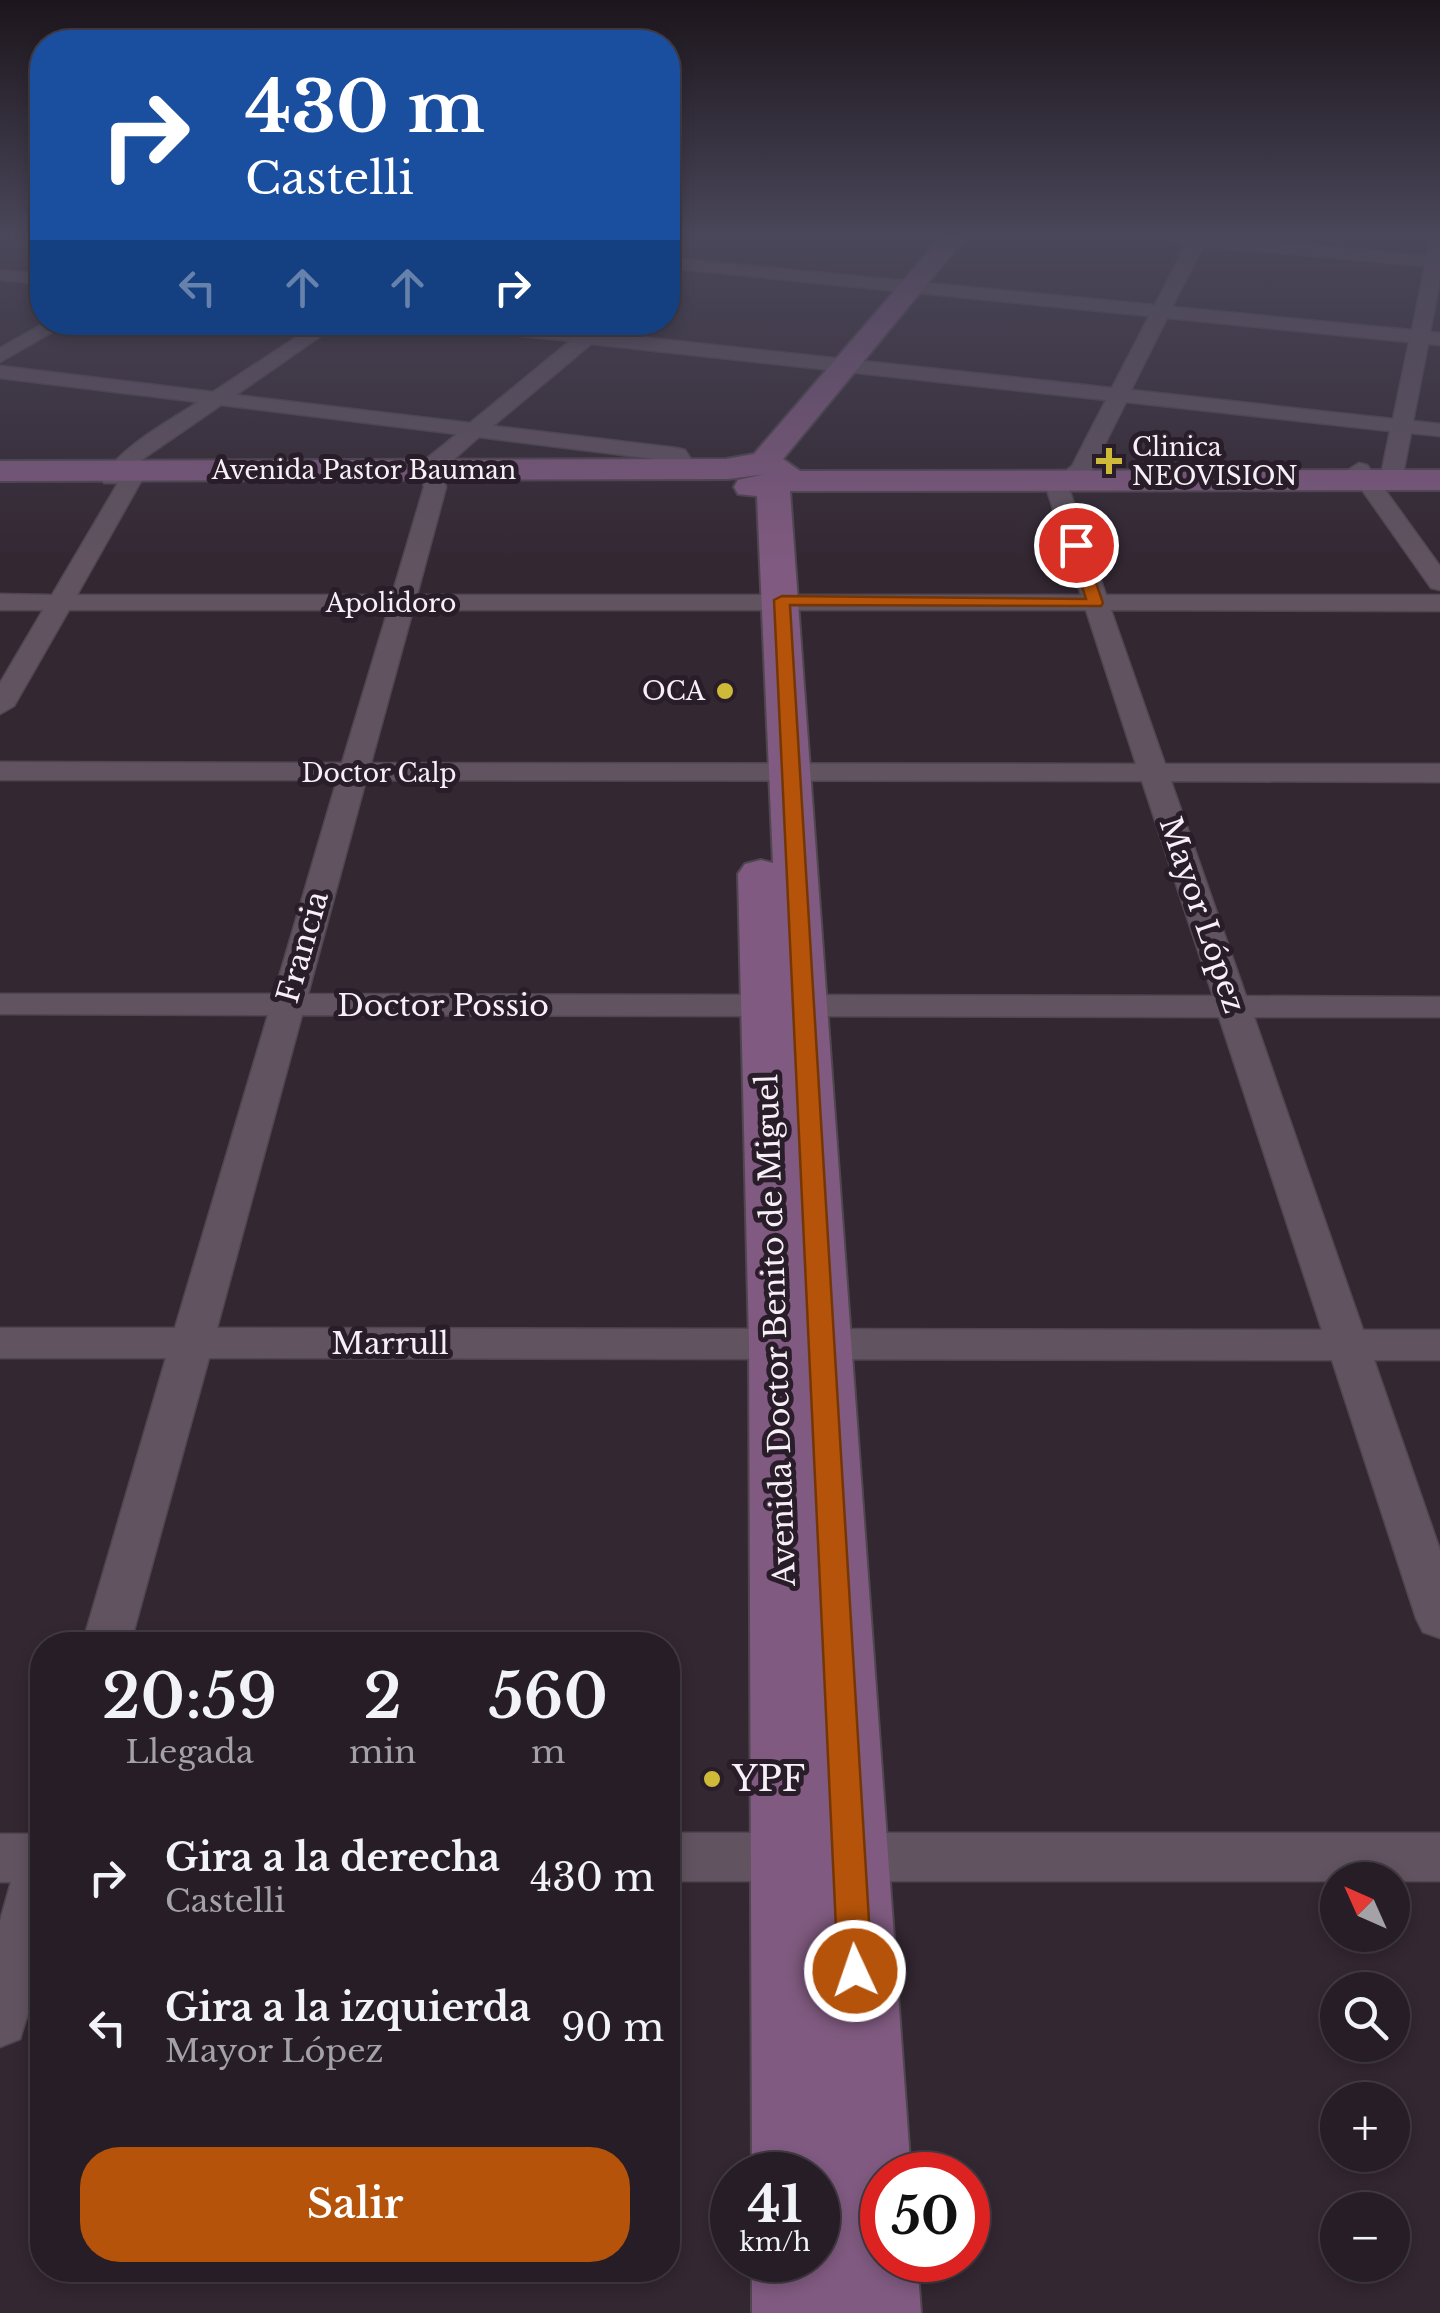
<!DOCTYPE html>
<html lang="es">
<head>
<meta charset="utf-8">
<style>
	body { margin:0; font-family:"Libre Baskerville",serif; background:#322a32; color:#f1f3f6; height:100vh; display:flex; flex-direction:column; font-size:38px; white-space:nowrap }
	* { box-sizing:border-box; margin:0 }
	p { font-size:32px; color:#a4a2a7 }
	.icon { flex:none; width:55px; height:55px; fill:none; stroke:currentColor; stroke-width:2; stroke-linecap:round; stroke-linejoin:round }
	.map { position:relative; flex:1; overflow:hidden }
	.drawer { position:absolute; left:30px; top:1632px; width:650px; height:650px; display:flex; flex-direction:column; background:#261d26; border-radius:40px; box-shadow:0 5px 15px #0003,0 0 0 2px #423b43 }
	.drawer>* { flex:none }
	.hud { position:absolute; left:30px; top:30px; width:650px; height:305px; border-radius:40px; box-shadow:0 5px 15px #0003,0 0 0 2px #423b43; background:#1a4fa0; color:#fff; overflow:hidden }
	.needle { width:65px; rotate:315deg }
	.fabs { position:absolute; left:1320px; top:1862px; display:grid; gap:20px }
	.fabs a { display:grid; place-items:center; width:90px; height:90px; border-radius:50%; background:#261d26; box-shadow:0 5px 15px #0003,0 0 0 2px #423b43; font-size:50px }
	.speed { position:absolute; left:710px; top:2152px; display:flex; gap:20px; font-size:50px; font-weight:700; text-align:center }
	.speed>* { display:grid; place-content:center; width:130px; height:130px; border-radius:50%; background:#261d26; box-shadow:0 5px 15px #0003,0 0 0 2px #423b43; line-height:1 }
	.speed small { font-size:25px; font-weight:400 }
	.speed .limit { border:15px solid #d22; background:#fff; color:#111 }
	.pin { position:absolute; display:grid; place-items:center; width:85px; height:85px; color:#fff; margin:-42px; border:5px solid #fff; border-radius:50%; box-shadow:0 2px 10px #0007 }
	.me { position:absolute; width:110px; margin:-55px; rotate:357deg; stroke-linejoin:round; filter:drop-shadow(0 0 8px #0008) }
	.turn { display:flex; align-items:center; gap:35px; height:210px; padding:0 50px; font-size:45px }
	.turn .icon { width:130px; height:130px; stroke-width:2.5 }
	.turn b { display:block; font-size:70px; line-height:85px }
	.lanes { display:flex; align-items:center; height:95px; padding:0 50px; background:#0003; justify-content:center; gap:50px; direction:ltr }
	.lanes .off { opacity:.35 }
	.eta { display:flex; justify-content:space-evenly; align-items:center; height:170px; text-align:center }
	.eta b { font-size:60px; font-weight:600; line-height:70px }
	.action { display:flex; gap:20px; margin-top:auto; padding:20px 50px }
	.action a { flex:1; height:115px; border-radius:40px; background:#b45309; color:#fff; font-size:40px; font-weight:600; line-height:115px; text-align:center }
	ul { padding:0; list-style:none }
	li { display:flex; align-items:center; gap:30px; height:150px; padding:0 50px }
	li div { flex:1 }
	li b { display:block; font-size:38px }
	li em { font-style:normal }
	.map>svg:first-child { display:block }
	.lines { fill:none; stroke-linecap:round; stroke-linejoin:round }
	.street-casing { stroke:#4f464f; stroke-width:3 }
	.secondary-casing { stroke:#4f464f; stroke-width:4 }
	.street { fill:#615360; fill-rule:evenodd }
	.secondary { fill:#805a80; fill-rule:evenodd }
	.route { fill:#b45309; stroke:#753606; stroke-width:2.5 }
	.poi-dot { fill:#ceb938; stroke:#291d29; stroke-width:4 }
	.labels { text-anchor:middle; stroke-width:10; stroke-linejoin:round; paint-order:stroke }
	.far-poi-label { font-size:25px; fill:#f7eff7; stroke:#291d29; text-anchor:start }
	.far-street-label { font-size:25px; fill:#f7eff7; stroke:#291d29 }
	.street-label { font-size:30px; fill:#f7eff7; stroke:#291d29 }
	.near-poi-label { font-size:35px; fill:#f7eff7; stroke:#291d29; text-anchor:start }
</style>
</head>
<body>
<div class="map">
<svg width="1440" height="2313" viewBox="0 0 1440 2313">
	<rect width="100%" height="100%" fill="#332732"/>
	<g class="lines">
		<defs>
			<g id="street">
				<path d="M 1167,238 L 1234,238 L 1427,256 L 1432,238 L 1440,238 L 1440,280 L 1430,332 L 1440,333 L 1440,345 L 1428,344 L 1413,421 L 1440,424 L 1440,436 L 1411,433 L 1404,469 L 1413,480 L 1410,485 L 1394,485 L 1382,470 L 1390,431 L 1126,402 L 1092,470 L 1069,489 L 1106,595 L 1440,595 L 1440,611 L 1111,610 L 1165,764 L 1440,764 L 1440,782 L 1171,781 L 1246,996 L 1440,997 L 1440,1017 L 1254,1017 L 1363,1330 L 1440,1330 L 1440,1360 L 1374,1360 L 1440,1550 L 1440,1638 L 1423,1632 L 1416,1618 L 1332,1360 L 209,1358 L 130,1645 L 82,1645 L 166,1358 L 0,1358 L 0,1328 L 175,1328 L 268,1015 L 0,1014 L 0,994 L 274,994 L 337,780 L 0,780 L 0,762 L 342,763 L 388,610 L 69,610 L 14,706 L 0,714 L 0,683 L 43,610 L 0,610 L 0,594 L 52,595 L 118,483 L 104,483 L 101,478 C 125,444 163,425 198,402 L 0,378 L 0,366 L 213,392 L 319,322 L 341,322 L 236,395 L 470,423 L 570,341 L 445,328 L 436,322 L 502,322 L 582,331 L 593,322 L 614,322 L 603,333 L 1112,388 L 1149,316 L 668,268 L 668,258 L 1155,305 L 1186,244 ZM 1203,246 L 1425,266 L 1412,330 L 1172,307 ZM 1167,318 L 1409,342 L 1393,419 L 1131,390 ZM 591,344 L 1106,400 L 1072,466 L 1046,487 L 1081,595 L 417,595 L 446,487 L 442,470 L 479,437 L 663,460 L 651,469 L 662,476 L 691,459 L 685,450 L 677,448 L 493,426 ZM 221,405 L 457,434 L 426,459 L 420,470 L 424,487 L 392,595 L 77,595 L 140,483 L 152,470 L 149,465 L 134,465 ZM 413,610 L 1086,610 L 1136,764 L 371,763 ZM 366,780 L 1142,781 L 1213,996 L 308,994 ZM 302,1015 L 1219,1017 L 1322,1330 L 217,1328 Z"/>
				<polygon points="0,270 42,274 42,284 0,280"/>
				<polygon points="46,322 70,322 0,362 0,348"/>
				<polygon points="1359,463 1367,465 1440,566 1440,590 1431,588 1348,470"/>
				<rect x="668" y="1833" width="772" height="48"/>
				<polygon points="0,1834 42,1834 42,1967 20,2039 0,2047 0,1921 11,1882 0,1882"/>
			</g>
			<polygon id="secondary" points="940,238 965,238 783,459 800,471 1440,470 1440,490 790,491 911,2175 882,2175 882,2260 917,2260 921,2313 752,2313 752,2260 818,2260 818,2222 824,2225 824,2208 818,2210 818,2175 752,2175 749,1343 738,874 745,864 761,860 773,863 757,496 738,494 734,487 738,480 765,474 728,479 0,481 0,461 726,459 754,454"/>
		</defs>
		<use href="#street" class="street-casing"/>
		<use href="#secondary" class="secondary-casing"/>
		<use href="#street" class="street"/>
		<use href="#secondary" class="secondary"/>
	</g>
	<linearGradient id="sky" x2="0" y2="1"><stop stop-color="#1c151c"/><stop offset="0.42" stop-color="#4a475a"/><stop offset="1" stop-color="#4a475a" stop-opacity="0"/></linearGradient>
	<rect width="1440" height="562" fill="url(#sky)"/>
	<polygon class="route" points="1076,541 1083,545 1103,603 1101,606 790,605 872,1971 867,1982 855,1987 843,1982 838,1971 774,600 782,596 1086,599 1069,545"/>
	<g class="poi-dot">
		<path d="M1104 446h10v10h10v10h-10v10h-10v-10h-10v-10h10z"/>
		<circle cx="725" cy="691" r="10"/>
		<circle cx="712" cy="1779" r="10"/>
	</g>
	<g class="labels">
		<g class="far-poi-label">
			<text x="1132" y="456">Clinica<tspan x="1132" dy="29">NEOVISION</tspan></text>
			<text x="705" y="700" text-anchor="end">OCA</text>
		</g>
		<g class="far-street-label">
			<text x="364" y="479">Avenida Pastor Bauman</text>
			<text x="391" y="612">Apolidoro</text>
			<text x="379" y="782">Doctor Calp</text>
		</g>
		<g class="street-label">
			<text transform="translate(1202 915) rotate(71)" y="10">Mayor López</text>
			<text transform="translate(303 947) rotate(-74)" y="10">Francia</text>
			<text x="443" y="1016">Doctor Possio</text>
			<text transform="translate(776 1330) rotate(-92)" y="10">Avenida Doctor Benito de Miguel</text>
			<text x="390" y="1354">Marrull</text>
		</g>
		<g class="near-poi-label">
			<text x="732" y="1791">YPF</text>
		</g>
	</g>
</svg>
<div class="fabs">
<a><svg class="needle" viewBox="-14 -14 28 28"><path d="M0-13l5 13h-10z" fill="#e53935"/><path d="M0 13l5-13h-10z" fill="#a4a2a7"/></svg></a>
<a><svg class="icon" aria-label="search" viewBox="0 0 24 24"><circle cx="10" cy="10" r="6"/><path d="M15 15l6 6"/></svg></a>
<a>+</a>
<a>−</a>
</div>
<div class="speed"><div>41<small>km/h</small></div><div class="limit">50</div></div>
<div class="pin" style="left:1076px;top:545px;background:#d93025"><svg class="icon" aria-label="arrive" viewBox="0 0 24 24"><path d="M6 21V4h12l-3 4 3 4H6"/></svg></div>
<svg class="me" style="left:855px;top:1971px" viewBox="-20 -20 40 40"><circle r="17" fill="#b45309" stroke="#fff" stroke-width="3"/><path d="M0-11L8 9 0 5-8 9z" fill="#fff"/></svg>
<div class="hud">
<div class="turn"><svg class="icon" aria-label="right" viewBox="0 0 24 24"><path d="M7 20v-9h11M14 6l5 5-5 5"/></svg><div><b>430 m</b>Castelli</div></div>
<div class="lanes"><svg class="icon off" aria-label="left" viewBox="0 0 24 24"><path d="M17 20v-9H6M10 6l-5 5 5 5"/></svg><svg class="icon off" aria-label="ahead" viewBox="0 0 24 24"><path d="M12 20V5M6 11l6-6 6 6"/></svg><svg class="icon off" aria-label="ahead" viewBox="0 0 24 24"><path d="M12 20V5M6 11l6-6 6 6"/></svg><svg class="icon" aria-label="right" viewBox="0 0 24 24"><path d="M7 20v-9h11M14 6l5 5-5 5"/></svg></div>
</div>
<section class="drawer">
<div class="eta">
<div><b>20:59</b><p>Llegada</p></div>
<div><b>2</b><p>min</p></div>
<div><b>560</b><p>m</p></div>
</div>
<ul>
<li><svg class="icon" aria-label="right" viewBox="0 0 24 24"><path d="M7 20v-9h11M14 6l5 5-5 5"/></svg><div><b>Gira a la derecha</b><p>Castelli</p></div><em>430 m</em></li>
<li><svg class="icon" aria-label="left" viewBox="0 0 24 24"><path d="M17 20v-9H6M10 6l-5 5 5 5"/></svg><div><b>Gira a la izquierda</b><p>Mayor López</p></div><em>90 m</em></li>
</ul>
<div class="action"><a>Salir</a></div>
</section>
</div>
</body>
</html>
